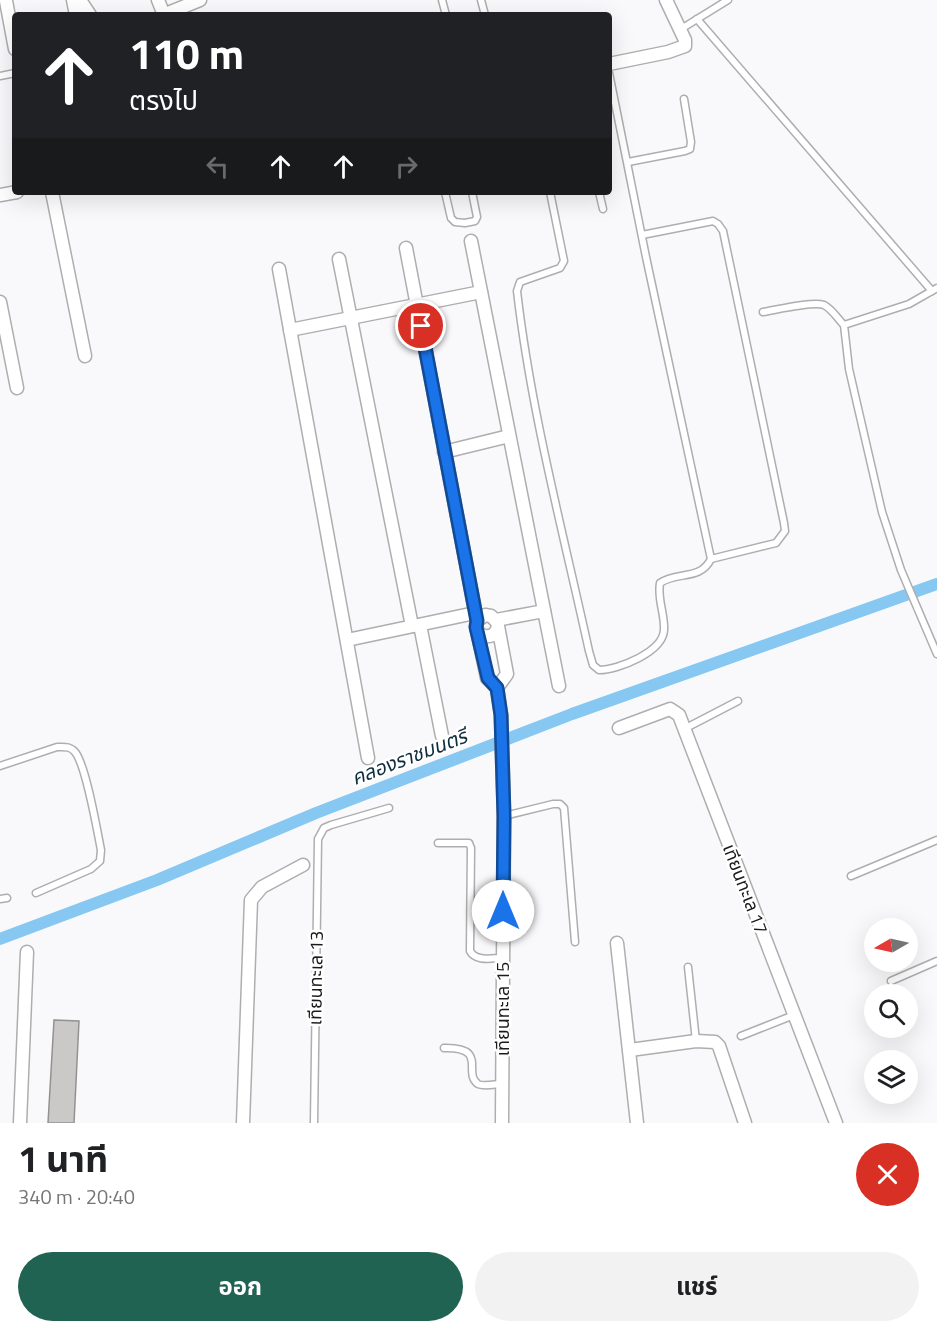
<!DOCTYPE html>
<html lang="th">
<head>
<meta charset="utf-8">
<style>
	body { margin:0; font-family:"Titillium Web","Noto Sans Thai",sans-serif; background:#f2f2f2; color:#202124; height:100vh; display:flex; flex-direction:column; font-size:22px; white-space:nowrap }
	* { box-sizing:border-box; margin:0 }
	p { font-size:20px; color:#757577 }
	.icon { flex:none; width:33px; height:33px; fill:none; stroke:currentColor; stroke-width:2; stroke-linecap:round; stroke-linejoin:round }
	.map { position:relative; height:1123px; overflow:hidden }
	.panel { display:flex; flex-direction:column; background:#fff; flex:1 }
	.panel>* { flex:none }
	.top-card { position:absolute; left:12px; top:12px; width:600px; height:183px; border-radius:6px; box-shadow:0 6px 24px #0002; background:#202124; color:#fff; overflow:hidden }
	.needle { width:39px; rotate:261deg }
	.controls { position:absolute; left:864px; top:918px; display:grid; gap:12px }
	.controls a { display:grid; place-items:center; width:54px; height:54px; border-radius:50%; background:#fff; box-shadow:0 6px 24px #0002; font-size:30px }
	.pin { position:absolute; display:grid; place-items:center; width:51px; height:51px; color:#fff; margin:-26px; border:3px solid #fff; border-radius:50%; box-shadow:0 2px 6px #0007 }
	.me { position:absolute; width:66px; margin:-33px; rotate:0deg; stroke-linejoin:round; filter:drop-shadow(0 0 4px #0008) }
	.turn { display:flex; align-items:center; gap:21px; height:126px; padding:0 18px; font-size:27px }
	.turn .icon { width:78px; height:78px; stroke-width:2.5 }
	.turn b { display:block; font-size:42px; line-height:51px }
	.lanes { display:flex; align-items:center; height:57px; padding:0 18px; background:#0003; justify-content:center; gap:30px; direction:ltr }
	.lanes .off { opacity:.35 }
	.round { display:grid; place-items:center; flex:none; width:63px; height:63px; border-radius:32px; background:#f2f2f2 }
	.summary { display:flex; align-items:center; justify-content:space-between; height:102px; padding:0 18px }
	h1 { font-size:36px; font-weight:700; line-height:45px }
	.primary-button { display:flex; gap:12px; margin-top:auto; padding:12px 18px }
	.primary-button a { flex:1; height:69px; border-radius:36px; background:#206353; color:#fff; font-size:24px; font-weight:700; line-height:69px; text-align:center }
	.primary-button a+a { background:#f2f2f2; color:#202124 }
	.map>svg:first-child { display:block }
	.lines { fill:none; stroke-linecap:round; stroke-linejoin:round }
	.canal { stroke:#86c8f1; stroke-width:12 }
	.building { fill:#cac9c7; stroke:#939291; stroke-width:1.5 }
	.service-casing { stroke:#aeaeb0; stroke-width:9 }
	.minor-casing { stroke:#aeaeb0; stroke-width:15 }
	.service { stroke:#fff; stroke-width:6 }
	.minor { stroke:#fff; stroke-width:12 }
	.route-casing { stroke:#114b97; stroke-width:15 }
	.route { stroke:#1a73e8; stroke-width:10 }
	.labels { text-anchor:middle; stroke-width:5; stroke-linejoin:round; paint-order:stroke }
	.street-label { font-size:18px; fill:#1b1b1c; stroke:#fff }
	.water-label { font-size:20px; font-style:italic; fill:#0e2d3e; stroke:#fff }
</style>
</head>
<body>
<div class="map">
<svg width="937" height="1123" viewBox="0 0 937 1123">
	<rect width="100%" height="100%" fill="#f9f9fb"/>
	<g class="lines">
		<polyline class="canal" points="0,939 157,880 316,813 572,714 937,584"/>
	</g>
	<polygon class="building" points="54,1020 79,1021 74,1123 48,1123"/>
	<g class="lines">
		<defs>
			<g id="service">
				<polyline points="442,0 446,15"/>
				<polyline points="481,0 485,15"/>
				<polyline points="697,19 932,291"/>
				<polyline points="681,29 728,0"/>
				<polyline points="609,73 646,257 711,559 776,543 785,531 784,523 723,231 718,224 713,221 642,235"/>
				<polyline points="0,76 15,73"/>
				<polyline points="628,162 685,151 690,149 691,142 684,99"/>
				<polyline points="445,192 451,218 455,222 465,223 475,221 477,217 472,192"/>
				<path d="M 550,192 L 564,261 L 560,268 L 520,282 L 517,291 C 531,412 563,532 589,651 L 593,665 L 599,670 C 618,670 663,652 664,630 C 665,614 657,599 660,583 C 677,571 700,581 711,559"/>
				<polyline points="599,192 603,209"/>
				<polyline points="937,288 909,304 844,325 849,369 882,512 901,570 937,654"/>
				<path d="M 763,312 C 776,310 813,301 824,305 C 832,309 838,319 844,325"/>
				<polyline points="684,729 738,701"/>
				<path d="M 0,766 L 57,747 C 65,747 70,746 75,752 C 86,765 97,830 101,850 L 100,861 L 91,869 L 36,893"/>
				<polyline points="504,816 553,804 560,804 564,808 575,942"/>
				<path d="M 438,843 L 469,843 L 471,848 L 470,951 C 476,962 492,958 502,958"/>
				<polyline points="851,876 937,840"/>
				<polyline points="0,899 7,898"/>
				<polyline points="688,967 696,1041"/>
				<polyline points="891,981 937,961"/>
				<polyline points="741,1036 794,1015"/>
				<path d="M 444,1048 C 489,1047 462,1073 478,1084 C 483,1087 496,1084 502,1084"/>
				<polyline points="314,1123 318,839 324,828 331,825 389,808"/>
			</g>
			<g id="minor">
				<polyline points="73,0 76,15"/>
				<polyline points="80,0 90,15"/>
				<polyline points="158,0 164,15"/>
				<polyline points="6,1 15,49"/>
				<polyline points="163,15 200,0"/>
				<polyline points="609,64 668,52 685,46 685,40 666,0"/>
				<polyline points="52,192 85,356"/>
				<polyline points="0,195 17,192"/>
				<polyline points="471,241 559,686"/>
				<path d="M 406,248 L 477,621 C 474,632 482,639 493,635 L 497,630 L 498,623 L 491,616 L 485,615 L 477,621"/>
				<polyline points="339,259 412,626"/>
				<polyline points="279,269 368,758"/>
				<polyline points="0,302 17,388"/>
				<polyline points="290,330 481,292"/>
				<polyline points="444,452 509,436"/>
				<polyline points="496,620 544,611"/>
				<polyline points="420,625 442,736"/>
				<polyline points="477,630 487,678 497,688 501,715 504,816 502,1123"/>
				<polyline points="347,640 475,613"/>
				<polyline points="497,688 507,674 498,626"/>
				<polyline points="619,728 670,709 679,715 836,1123"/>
				<polyline points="617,943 637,1123"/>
				<polyline points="630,1050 696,1041 715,1042 719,1046 745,1123"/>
				<polyline points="20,1123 27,952"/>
				<polyline points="243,1123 251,900 262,887 303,865"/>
			</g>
		</defs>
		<use href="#service" class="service-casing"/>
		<use href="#minor" class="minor-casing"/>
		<use href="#service" class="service"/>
		<use href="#minor" class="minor"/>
	</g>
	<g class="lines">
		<defs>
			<polyline id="route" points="421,326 477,621 476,627 488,678 497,688 501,715 504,816 503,911"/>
		</defs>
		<use href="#route" class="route-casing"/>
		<use href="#route" class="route"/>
	</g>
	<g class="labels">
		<g class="street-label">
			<text transform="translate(745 889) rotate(69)" y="6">เทียนทะเล 17</text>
			<text transform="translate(316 978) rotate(-89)" y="6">เทียนทะเล 13</text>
			<text transform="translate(503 1009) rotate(-90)" y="6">เทียนทะเล 15</text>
		</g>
		<g class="water-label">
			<text transform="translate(409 757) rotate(-21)" y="7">คลองราชมนตรี</text>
		</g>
	</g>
</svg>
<div class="controls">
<a><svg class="needle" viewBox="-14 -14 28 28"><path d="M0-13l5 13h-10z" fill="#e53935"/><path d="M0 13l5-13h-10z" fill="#757577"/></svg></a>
<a><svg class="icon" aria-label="search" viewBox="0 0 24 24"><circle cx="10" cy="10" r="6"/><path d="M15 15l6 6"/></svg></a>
<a><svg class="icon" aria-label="layers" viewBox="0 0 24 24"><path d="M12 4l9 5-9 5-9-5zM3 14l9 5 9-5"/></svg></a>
</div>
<div class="pin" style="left:421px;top:326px;background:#d93025"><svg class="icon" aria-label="arrive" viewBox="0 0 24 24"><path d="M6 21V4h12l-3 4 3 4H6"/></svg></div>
<svg class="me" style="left:503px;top:911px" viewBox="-20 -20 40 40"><circle r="19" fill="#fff"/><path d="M0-13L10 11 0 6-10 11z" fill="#1a73e8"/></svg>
<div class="top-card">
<div class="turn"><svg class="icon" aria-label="ahead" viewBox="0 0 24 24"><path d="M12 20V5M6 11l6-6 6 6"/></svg><div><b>110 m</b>ตรงไป</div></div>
<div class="lanes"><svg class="icon off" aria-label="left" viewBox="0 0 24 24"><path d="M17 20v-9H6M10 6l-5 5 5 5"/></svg><svg class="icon" aria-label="ahead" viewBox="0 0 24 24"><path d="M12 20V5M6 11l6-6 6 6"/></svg><svg class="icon" aria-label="ahead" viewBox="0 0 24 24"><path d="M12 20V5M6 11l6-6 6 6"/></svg><svg class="icon off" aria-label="right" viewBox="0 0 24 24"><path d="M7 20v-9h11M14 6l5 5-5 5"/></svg></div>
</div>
</div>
<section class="panel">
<div class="summary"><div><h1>1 นาที</h1><p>340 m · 20:40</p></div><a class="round" style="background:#d93025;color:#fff"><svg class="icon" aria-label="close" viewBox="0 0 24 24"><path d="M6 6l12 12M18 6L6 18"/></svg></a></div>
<div class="primary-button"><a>ออก</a><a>แชร์</a></div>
</section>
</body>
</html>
